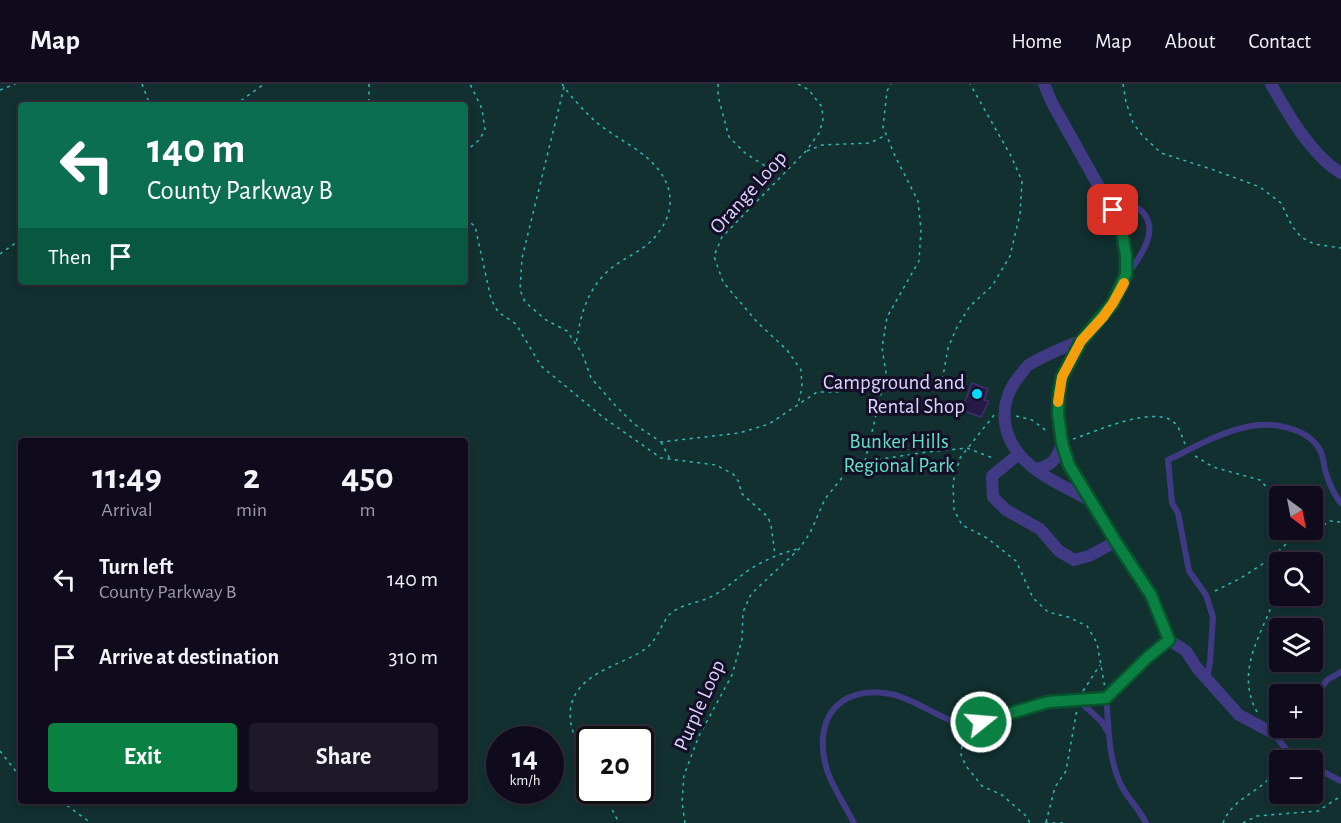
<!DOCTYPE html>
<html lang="en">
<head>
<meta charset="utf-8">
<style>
	body { margin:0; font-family:"Alegreya Sans",sans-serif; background:#1d1929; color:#f1f3f6; height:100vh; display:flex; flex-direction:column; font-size:22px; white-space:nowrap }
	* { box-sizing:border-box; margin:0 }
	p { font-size:20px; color:#9b9ba3 }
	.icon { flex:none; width:33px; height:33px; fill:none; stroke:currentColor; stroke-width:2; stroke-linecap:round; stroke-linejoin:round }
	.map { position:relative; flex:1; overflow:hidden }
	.drawer { position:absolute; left:18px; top:354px; width:450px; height:366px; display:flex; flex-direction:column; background:#0f0b1c; border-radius:6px; box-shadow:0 3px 9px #0003,0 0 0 2px #2f2b3b }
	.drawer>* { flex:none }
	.banner { position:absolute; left:18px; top:18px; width:450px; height:183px; border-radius:6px; box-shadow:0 3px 9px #0003,0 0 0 2px #2f2b3b; background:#0b6e4f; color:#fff; overflow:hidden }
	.needle { width:39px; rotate:148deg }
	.buttons { position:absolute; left:1269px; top:402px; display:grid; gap:12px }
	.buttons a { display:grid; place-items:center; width:54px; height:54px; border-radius:6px; background:#0f0b1c; box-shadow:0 3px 9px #0003,0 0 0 2px #2f2b3b; font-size:30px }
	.speed { position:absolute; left:486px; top:642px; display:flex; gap:12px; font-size:30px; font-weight:700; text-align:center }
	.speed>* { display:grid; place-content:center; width:78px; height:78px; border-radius:50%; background:#0f0b1c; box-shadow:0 3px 9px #0003,0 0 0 2px #2f2b3b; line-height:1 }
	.speed small { font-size:15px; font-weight:400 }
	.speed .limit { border:3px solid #111; border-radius:9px; background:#fff; color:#111 }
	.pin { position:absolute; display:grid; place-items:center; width:51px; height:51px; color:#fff; margin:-26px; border-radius:12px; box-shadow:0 3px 9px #0006 }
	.me { position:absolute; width:66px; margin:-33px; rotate:73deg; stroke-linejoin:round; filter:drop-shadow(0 0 4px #0008) }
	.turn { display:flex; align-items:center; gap:21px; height:126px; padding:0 30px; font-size:27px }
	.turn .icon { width:78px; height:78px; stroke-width:2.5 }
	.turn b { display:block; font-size:42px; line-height:51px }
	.then { display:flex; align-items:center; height:57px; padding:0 30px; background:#0003; gap:12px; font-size:22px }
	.eta { display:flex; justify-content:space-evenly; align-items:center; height:102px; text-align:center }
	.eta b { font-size:36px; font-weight:700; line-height:42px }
	.primary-button { display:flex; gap:12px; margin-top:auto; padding:12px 30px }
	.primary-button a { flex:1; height:69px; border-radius:6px; background:#0b8043; color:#fff; font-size:24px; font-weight:700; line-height:69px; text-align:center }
	.primary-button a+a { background:#1d1929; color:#f1f3f6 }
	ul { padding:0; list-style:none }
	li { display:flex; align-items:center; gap:18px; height:78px; padding:0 30px }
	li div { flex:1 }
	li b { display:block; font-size:22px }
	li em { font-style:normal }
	header { display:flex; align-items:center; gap:36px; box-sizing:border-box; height:84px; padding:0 30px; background:#0f0b1c; border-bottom:2px solid #2f2b3b }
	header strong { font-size:28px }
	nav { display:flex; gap:33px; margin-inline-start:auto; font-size:21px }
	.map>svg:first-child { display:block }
	.green { fill:#123030; fill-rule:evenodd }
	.building { fill:#261b47; stroke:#3e2d73; stroke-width:1.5 }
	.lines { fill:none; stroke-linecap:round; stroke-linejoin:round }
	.path { stroke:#2eb9b6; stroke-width:1.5; stroke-dasharray:3 4.5; stroke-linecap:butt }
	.service { stroke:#403a85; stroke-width:6 }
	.minor { stroke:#403a85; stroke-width:12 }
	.route-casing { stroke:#07532c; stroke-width:15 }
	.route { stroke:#0b8043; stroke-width:10 }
	.slow { stroke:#f59e0b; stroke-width:10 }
	.poi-dot { fill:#00dcff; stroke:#140f26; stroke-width:2 }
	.labels { text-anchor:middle; stroke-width:6; stroke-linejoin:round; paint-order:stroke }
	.street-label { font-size:21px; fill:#dbd4ff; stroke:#140f26 }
	.poi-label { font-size:21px; fill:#dbd4ff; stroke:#140f26; text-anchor:end }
	.park-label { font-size:21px; fill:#5fe1c5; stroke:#140f26 }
</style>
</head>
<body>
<header>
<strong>Map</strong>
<nav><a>Home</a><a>Map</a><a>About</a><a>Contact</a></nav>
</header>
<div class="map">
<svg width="1341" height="739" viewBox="0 0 1341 739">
	<rect width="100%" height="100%" fill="#140f26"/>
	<path class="green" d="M 0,0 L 1341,0 L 1341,739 L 0,739 ZM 21,21 L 465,21 L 465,198 L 21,198 ZM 21,357 L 465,357 L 465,717 L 21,717 ZM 1280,412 L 1312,412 L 1312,446 L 1280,446 ZM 1280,478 L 1312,478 L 1312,512 L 1280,512 ZM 1280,544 L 1312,544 L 1312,578 L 1280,578 ZM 1280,610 L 1312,610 L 1312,644 L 1280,644 ZM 500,656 L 550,656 L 550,706 L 500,706 ZM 590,656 L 640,656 L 640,706 L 590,706 ZM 1280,676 L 1312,676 L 1312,710 L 1280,710 Z"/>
	<polygon class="building" points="972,299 988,305 984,316 989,317 981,333 962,326"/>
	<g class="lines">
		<g class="path">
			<polyline points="142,0 150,21"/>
			<polyline points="369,0 369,21"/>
			<path d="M 562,0 C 571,13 584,27 596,38 C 615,54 642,65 658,85 C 677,109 673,136 650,158 C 636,171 616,177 602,193 C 585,212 580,235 576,260"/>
			<polyline points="718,0 718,12 729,53 745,69 779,91"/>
			<polyline points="798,0 809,6 822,23 823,36 819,49 806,67 722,153 714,172 723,198 757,238 787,266 801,286 802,303 798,320"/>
			<polyline points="1123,0 1126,18 1133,39 1142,51 1161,69 1211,85 1260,103 1281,119 1292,142 1301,153 1314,160 1341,164"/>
			<polyline points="564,3 522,174 520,206 525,218 546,236 567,247 583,271 591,294 615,321 634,340 661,358 739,349 769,340 817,308 837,308 884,296 898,296 926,303 958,306"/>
			<polyline points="0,6 15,0"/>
			<polyline points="235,21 264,0"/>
			<polyline points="807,67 822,61 870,59 886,51"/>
			<polyline points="465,68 479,56 485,46 482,25 470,0"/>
			<polyline points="465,135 475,142 491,215 498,228 516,240 541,282 604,334 661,374 716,381 733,390 739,398 741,409 768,433 771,441 775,471"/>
			<polyline points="0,170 21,155"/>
			<polyline points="941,303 948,264 957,243 970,222 992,202 1010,172 1020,130 1022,97 1011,72 970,0"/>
			<polyline points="994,331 960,374 953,398 954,426 962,441 987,454 1016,477 1033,514 1048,528 1068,533 1087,542 1097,559 1105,604"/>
			<polyline points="1016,332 1032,336 1048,348"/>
			<path d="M 1073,355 C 1095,348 1161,317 1177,342 C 1181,347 1182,354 1185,360"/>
			<polyline points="661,358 670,375"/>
			<polyline points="1195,372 1213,383 1260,396 1280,418"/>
			<polyline points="865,377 886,289 882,264 887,233 919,177 921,146 918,117 895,72 883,43 887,7 891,0"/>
			<polyline points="1310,446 1317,446 1330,437 1341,438"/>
			<polyline points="1271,476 1280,493"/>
			<polyline points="1215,507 1241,494 1270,475 1301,446"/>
			<polyline points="1083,607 1100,581"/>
			<path d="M 1257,628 C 1231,580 1271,541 1280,495"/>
			<polyline points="963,647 961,671 966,682 982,702 1002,711 1026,732 1030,739"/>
			<polyline points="0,667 21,694"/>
			<path d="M 590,682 C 579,662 565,641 572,618 C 582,587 623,581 645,565 C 657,557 660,542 669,531 C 677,522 695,519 706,515 C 724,508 736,494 752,484 C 767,475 781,469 798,465"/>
			<polyline points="602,706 619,739"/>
			<polyline points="61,717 91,739"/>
			<polyline points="1046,738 1055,703 1066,687 1077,625"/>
			<polyline points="685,739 682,718 684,691 699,652 732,591 742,555 743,528 751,510 799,465 810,449 825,415 849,385 861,379 881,375 927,368 967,364 993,374"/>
			<polyline points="1045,739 1065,739"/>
			<path d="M 1223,739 C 1235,707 1273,709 1281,671"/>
			<polyline points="1243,739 1257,732 1318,727 1341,712"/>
		</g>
		<g class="service">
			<path d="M 1105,111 C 1161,123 1159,151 1127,190"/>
			<path d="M 1207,594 L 1210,578 L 1213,533 L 1206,511 L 1189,487 L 1178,429 L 1172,419 L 1168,376 C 1193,364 1219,349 1246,343 C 1270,337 1309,343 1321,368 C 1323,373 1324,380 1325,386 C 1329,398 1333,410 1341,419"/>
			<path d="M 1106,614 C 1109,642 1108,673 1120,699 C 1126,713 1139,724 1146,739"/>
			<polyline points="1078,616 1101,637 1108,648"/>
			<polyline points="1312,617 1327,596 1341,588"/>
			<polyline points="1282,644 1273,649 1291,671 1302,676"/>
			<polyline points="1312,682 1341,697"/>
			<path d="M 854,739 C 847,725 831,700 827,686 C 812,637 837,600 891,610 C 916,615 940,636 963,640 C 982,643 1026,623 1047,619 C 1066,615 1087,615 1106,614 L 1148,573 L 1169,556"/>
		</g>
		<g class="minor">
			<polyline points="1044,0 1052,19 1121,142 1126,172 1126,190 1122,204 1103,233 1081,257 1062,293 1059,310 1058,330 1062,359 1069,381 1115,458 1151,511 1169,556 1186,567 1197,584 1239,631 1273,649"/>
			<path d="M 1271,0 C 1287,29 1312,72 1341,89"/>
			<path d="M 1081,257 C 1064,263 1046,271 1030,280 C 1026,282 1024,287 1021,290 C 1000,314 999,345 1019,370 C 1036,391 1066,403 1089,416"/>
			<polyline points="1019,370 992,392 993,413 1006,426 1040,445 1059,467 1074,476 1089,472 1115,458"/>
			<path d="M 1036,385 C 1053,381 1057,375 1062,359"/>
		</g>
	</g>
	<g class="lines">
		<defs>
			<polyline id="route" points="981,638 1048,618 1106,614 1148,573 1169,556 1151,511 1116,458 1069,381 1062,359 1058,330 1059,309 1062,293 1081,257 1113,219 1126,190 1126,172 1121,142 1113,126"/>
		</defs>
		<use href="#route" class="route-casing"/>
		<use href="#route" class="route"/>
		<polyline class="slow" points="1058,318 1062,293 1081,257 1103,233 1113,219 1124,199"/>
	</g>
	<circle class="poi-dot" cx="977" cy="310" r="6"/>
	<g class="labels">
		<g class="street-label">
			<text transform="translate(748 108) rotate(-48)" y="7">Orange Loop</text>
			<text transform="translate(699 621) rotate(-66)" y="7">Purple Loop</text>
		</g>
		<g class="poi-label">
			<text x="965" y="305">Campground and<tspan x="965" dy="24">Rental Shop</tspan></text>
		</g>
		<g class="park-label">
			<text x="899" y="364">Bunker Hills<tspan x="899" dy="24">Regional Park</tspan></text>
		</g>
	</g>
</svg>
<div class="buttons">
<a><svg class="needle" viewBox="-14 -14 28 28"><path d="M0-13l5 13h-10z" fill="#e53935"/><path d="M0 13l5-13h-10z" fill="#9b9ba3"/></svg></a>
<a><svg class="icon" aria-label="search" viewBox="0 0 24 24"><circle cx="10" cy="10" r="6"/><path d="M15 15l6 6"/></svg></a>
<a><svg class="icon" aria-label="layers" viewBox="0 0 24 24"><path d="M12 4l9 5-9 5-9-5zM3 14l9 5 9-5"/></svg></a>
<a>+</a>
<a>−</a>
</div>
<div class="speed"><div>14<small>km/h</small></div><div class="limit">20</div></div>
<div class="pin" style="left:1113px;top:126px;background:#d93025"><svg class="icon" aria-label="arrive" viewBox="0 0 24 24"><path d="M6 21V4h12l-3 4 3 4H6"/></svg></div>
<svg class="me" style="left:981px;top:638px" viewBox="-20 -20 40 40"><circle r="17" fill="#0b8043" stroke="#fff" stroke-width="3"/><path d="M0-11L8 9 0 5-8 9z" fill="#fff"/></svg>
<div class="banner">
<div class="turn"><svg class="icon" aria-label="left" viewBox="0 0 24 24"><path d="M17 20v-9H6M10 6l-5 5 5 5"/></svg><div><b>140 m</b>County Parkway B</div></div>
<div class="then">Then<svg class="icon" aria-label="arrive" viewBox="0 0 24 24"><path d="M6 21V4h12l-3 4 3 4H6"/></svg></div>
</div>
<section class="drawer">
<div class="eta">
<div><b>11:49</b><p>Arrival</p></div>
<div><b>2</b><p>min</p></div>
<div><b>450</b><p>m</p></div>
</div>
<ul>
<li><svg class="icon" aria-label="left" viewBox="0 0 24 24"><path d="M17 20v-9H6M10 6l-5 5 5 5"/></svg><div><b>Turn left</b><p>County Parkway B</p></div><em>140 m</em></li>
<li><svg class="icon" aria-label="arrive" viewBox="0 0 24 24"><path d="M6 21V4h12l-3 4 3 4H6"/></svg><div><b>Arrive at destination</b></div><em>310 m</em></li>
</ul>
<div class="primary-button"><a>Exit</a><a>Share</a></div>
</section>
</div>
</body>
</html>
